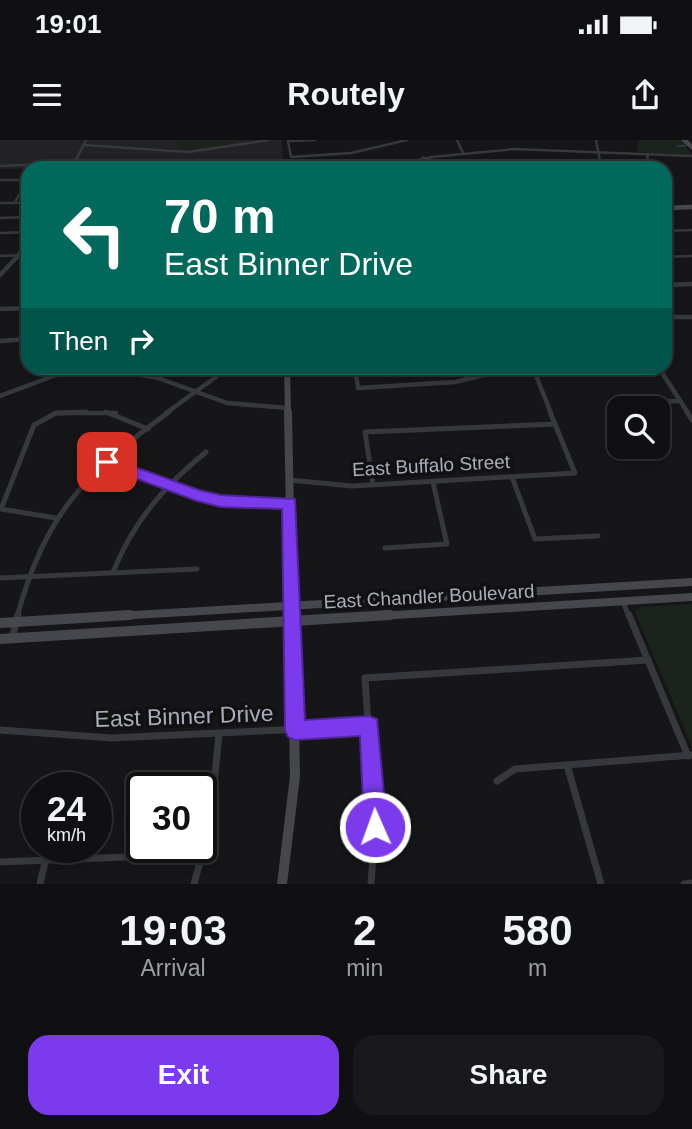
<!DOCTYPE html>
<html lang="en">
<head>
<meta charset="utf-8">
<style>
	body { margin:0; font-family:Helvetica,sans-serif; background:#19191b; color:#f1f3f6; height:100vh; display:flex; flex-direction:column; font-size:26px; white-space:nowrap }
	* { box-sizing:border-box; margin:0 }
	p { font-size:23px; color:#9c9d9f }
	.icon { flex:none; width:38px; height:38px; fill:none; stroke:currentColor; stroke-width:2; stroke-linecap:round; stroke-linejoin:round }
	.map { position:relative; height:744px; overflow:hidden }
	.panel { display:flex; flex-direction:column; background:#101012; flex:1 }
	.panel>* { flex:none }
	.top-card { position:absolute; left:21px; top:21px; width:651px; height:214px; border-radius:21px; box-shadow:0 4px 10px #0003,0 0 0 2px #303032; background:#00695c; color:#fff; overflow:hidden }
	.controls { position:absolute; left:607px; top:256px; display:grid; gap:14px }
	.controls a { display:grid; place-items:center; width:63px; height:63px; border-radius:14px; background:#101012; box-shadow:0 4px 10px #0003,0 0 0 2px #303032; font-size:35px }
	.speed { position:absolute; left:21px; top:632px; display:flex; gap:14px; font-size:35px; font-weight:700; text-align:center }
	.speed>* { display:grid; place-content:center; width:91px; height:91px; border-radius:50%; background:#101012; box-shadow:0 4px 10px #0003,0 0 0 2px #303032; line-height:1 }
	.speed small { font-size:18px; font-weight:400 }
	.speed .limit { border:4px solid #111; border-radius:10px; background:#fff; color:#111 }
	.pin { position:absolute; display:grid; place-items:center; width:60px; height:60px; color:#fff; margin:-30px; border-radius:14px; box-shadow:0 4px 10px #0006 }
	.me { position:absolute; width:77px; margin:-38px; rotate:358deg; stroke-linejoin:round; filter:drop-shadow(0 0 5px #0008) }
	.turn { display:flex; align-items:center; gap:24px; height:147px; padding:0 28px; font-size:32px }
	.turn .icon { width:91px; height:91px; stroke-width:2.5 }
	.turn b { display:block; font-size:49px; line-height:60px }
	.then { display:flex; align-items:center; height:66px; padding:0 28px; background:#0003; gap:14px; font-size:26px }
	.eta { display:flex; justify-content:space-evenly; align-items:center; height:119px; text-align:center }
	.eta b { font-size:42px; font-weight:700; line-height:49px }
	.action { display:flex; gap:14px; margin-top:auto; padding:14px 28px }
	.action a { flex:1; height:80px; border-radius:21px; background:#7c3aed; color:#fff; font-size:28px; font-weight:700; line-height:80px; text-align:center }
	.action a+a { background:#19191b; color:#f1f3f6 }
	.status { display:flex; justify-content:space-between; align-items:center; height:49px; padding:0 35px; background:#101012; direction:ltr }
	.status svg { height:19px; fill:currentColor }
	header { display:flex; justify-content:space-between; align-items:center; height:91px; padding:0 28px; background:#101012; font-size:32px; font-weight:700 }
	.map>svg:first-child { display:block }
	.built { fill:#222225 }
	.green { fill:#1c231d }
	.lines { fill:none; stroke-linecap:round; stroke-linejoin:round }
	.stream { stroke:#2c353c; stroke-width:2 }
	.street-far3 { stroke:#37383d; stroke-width:2.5 }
	.street-far2 { stroke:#37383d; stroke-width:4.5 }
	.street-far1 { stroke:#37383d; stroke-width:5 }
	.street { stroke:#37383d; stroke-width:7 }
	.secondary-far3 { stroke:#45474d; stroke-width:4.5 }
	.secondary-far2 { stroke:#45474d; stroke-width:6 }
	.secondary-far1 { stroke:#45474d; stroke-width:8 }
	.secondary { stroke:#45474d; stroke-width:10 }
	.route { fill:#7c3aed; stroke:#51269a; stroke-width:2 }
	.labels { text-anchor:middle; stroke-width:7; stroke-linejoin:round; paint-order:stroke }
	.street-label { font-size:19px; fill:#a8adb8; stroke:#111113 }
	.near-street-label { font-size:23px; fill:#a8adb8; stroke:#111113 }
</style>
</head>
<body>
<div class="status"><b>19:01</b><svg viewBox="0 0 49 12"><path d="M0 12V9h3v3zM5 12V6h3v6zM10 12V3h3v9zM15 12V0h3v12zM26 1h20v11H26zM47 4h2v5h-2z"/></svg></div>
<header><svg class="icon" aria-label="menu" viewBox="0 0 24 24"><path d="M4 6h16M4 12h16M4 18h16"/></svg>Routely<svg class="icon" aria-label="share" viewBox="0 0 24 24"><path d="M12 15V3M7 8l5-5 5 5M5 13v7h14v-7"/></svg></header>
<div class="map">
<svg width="692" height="744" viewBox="0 0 692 744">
	<rect width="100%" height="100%" fill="#161618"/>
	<polygon class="built" points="0,0 282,0 283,28 0,29"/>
	<g class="green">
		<polygon points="179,0 232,0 219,9 176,12"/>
		<polygon points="638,0 681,0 692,15 637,12"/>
		<polygon points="692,464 692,607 635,472 641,467"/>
	</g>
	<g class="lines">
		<polyline class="stream" points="677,6 685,6"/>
		<g class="street-far3">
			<polyline points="315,0 288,1 291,17 351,13 407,0"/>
			<polyline points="457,0 463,13"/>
			<polyline points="84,5 188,12 269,0"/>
			<polyline points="647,14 649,28"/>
			<polyline points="423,17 439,28"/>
			<polyline points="0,26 67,23 77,18 86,0"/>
			<polyline points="380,28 432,17 514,9 692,16"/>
			<polyline points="557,28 601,26 596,0"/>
			<polyline points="0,40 27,40 15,62"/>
			<polyline points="0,63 25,63 19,77"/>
			<polyline points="0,78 28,77"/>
			<polyline points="665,91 692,90"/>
			<polyline points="0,93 28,92"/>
			<polyline points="0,116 28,115"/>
			<polyline points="665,117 692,116"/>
			<polyline points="16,119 28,94"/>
		</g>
		<g class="street-far2">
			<polyline points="665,117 669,117"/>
			<polyline points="0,135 17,117"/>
			<polyline points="665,145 692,144"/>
			<polyline points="0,169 28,168"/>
			<polyline points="665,177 692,177"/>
			<polyline points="0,201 28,199"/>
			<polyline points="355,228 358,248 455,242 501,231 562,228"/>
			<polyline points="533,228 551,273"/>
			<polyline points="659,228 688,273"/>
			<polyline points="0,256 56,235 119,231 158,238 227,263 288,268"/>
			<polyline points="621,263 680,261"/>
			<polyline points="55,273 116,273"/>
			<polyline points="166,273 216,237 219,231"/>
		</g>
		<g class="street-far1">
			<polyline points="106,272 148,289"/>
			<polyline points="687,272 692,280"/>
			<polyline points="107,322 221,361 290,363"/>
			<polyline points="512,337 535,399 598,396"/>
			<polyline points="289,340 352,346 575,333 550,272"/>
			<polyline points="373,345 365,292 555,284"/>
			<polyline points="56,378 1,369 34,285 56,273 86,272"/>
			<polyline points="385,408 447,404 433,342"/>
			<path d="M 113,432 C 134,381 163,347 206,312"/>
			<polyline points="0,438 197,429"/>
			<polyline points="623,462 629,477"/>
			<path d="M 17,477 C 45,374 85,333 169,272"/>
		</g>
		<g class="street">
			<polyline points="629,475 688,616"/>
			<polyline points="12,498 18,475"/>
			<polyline points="0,590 112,598 369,586"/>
			<polyline points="567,625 601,744"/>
			<polyline points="497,641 515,629 692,615"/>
			<polyline points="0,722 152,716 200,722"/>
			<polyline points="40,744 46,718"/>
			<polyline points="194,744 210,685 219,594"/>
			<polyline points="371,744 375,687 365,538 648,520"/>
			<polyline points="684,744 692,743"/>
		</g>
		<g class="secondary-far3">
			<polyline points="684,0 692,7"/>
			<polyline points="665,68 692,67"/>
		</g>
		<polyline class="secondary-far2" points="287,228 288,273"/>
		<g class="secondary-far1">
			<polyline points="288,272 292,477"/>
			<polyline points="100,477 692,442"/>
			<polyline points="362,477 692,457"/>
		</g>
		<g class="secondary">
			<polyline points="0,483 130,475"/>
			<polyline points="0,499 390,475"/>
			<polyline points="282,744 295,636 292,475"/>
		</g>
	</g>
	<polygon class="route" points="107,317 199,350 221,355 295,359 305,580 369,576 377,579 387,687 383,695 375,698 367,695 364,687 360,596 295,600 288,597 285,590 282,369 221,367 197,361 102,326 102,319"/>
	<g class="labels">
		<g class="street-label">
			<text transform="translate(431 325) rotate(-3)" y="7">East Buffalo Street</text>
			<text transform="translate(429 456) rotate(-3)" y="7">East Chandler Boulevard</text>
		</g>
		<g class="near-street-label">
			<text transform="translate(184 576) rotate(-2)" y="8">East Binner Drive</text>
		</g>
	</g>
</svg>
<div class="controls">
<a><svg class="icon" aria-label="search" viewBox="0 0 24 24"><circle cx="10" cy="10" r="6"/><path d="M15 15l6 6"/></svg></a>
</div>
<div class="speed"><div>24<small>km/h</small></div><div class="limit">30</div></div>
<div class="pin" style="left:107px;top:322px;background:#d93025"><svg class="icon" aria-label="arrive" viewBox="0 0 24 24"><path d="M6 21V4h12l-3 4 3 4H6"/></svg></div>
<svg class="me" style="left:375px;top:687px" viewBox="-20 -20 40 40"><circle r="17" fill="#7c3aed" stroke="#fff" stroke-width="3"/><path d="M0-11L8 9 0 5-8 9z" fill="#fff"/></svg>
<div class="top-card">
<div class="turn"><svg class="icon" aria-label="left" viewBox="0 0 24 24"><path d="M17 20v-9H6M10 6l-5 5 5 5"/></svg><div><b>70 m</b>East Binner Drive</div></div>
<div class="then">Then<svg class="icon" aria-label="right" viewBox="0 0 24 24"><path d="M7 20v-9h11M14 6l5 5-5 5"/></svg></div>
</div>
</div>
<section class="panel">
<div class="eta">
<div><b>19:03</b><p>Arrival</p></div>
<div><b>2</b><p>min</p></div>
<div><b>580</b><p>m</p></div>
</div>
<div class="action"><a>Exit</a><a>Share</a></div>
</section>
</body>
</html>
